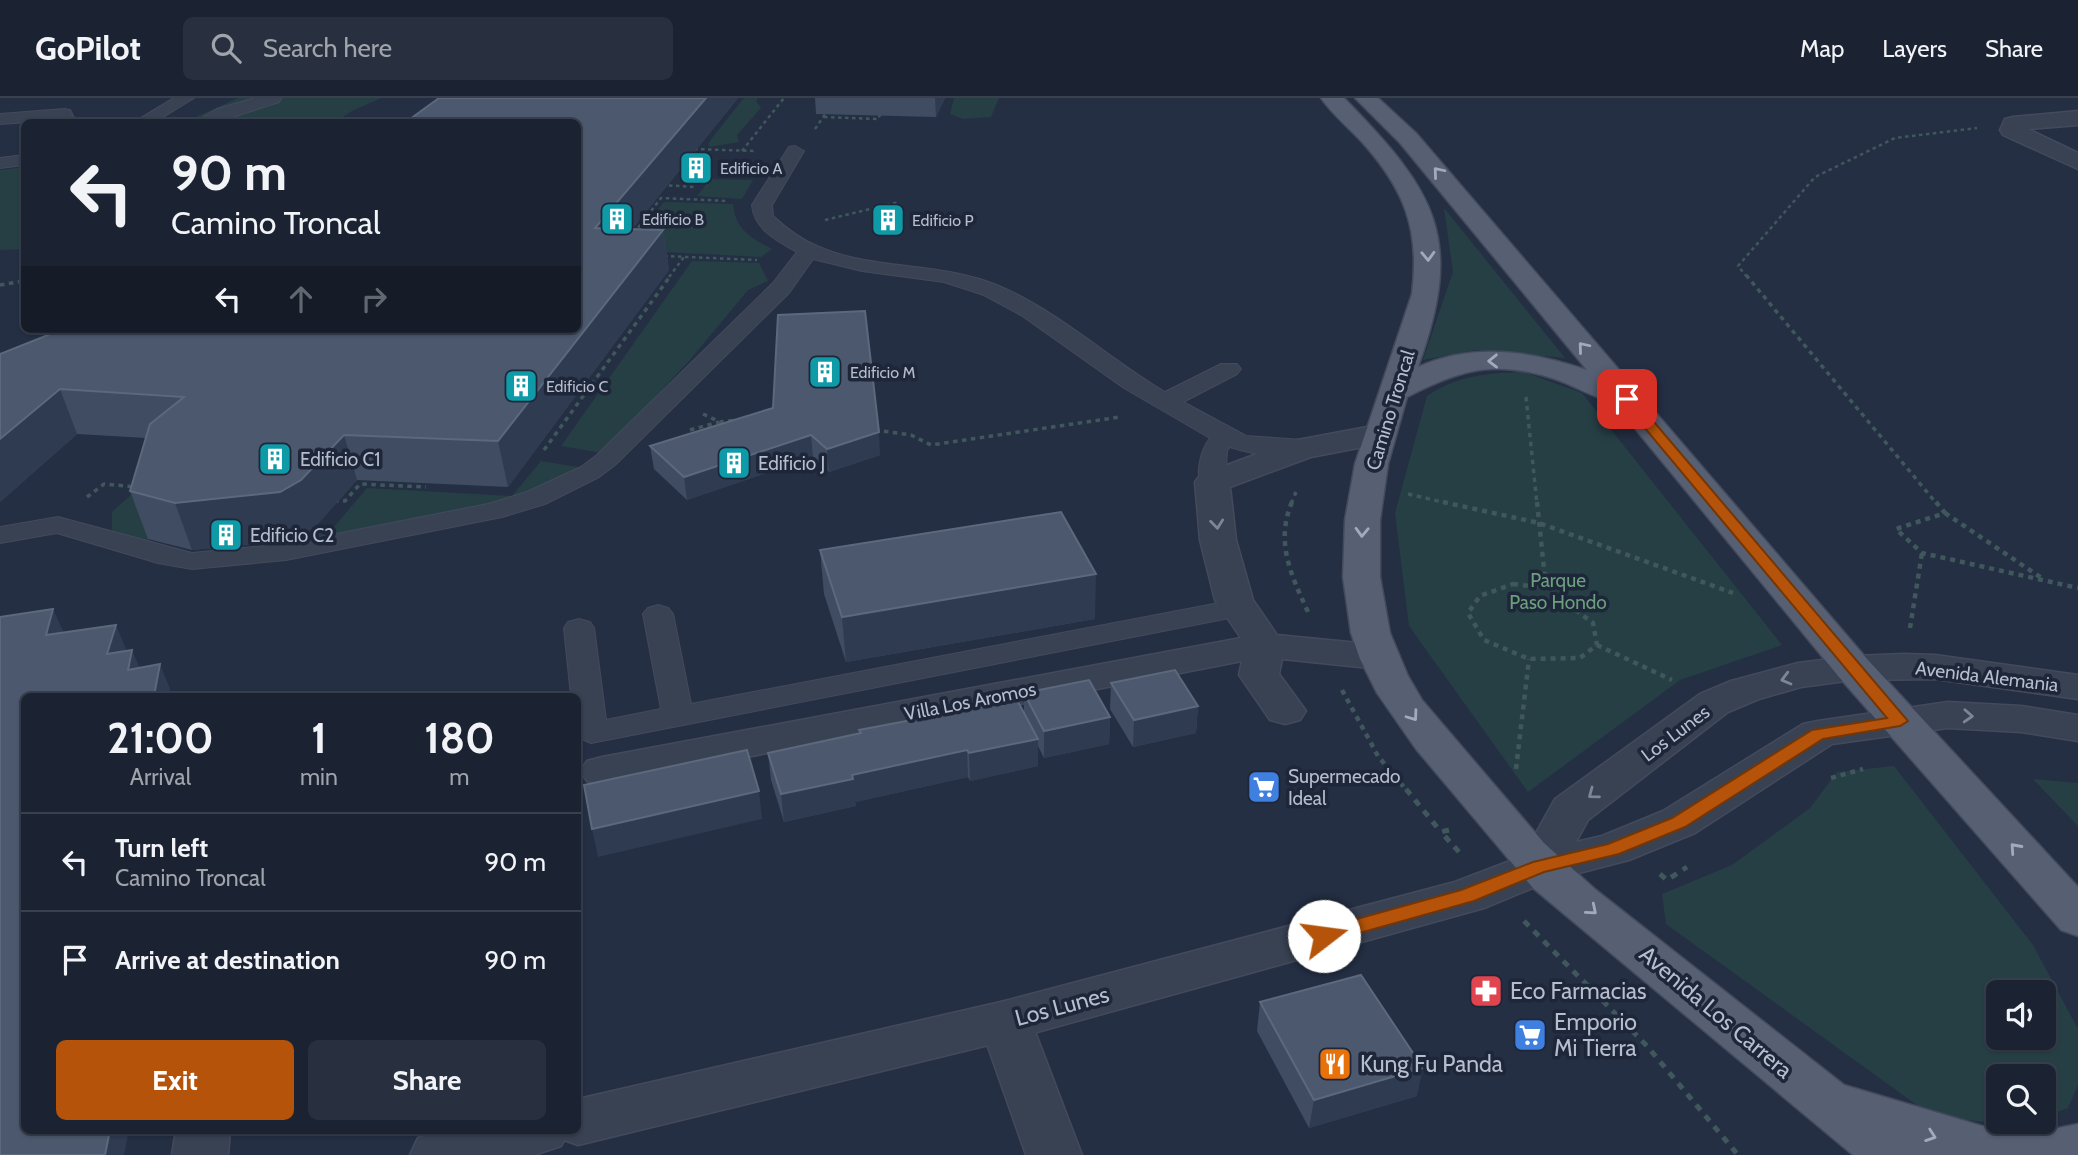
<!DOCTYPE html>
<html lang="en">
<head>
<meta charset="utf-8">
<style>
	body { margin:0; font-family:Cabin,sans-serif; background:#282f3f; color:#f1f3f6; height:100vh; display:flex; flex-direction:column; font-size:26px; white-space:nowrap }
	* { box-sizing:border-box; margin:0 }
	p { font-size:23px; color:#a0a4ac }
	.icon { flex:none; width:38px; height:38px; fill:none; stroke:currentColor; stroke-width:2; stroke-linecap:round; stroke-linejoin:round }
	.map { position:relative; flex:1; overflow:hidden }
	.side { position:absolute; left:21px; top:595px; width:560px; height:441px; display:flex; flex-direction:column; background:#1b2333; border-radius:10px; box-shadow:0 2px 5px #0004,0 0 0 2px #39404e }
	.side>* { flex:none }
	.banner { position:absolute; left:21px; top:21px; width:560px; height:214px; border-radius:10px; box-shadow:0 2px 5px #0004,0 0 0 2px #39404e; background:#1b2333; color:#f1f3f6; overflow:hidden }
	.buttons { position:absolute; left:1986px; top:882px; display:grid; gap:14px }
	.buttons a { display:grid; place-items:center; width:70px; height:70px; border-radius:10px; background:#1b2333; box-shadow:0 2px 5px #0004,0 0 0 2px #39404e; font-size:35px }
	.pin { position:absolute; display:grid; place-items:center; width:60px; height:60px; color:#fff; margin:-30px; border-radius:14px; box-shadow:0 4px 10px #0006 }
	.me { position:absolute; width:77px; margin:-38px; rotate:75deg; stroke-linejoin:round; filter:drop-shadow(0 0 5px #0008) }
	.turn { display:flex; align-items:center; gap:24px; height:147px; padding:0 35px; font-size:32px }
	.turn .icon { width:91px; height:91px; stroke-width:2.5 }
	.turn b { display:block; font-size:49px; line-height:60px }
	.lanes { display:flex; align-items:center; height:66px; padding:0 35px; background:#0003; justify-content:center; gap:35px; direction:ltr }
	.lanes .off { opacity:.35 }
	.eta { display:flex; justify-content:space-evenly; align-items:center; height:119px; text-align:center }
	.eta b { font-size:42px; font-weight:700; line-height:49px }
	.primary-button { display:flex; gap:14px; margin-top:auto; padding:14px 35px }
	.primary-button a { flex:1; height:80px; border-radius:10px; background:#b45309; color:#fff; font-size:28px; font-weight:700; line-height:80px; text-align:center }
	.primary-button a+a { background:#282f3f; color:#f1f3f6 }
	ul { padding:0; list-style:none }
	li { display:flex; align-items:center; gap:21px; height:98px; padding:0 35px; border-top:2px solid #39404e }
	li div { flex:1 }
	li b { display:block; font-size:26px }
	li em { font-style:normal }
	header { display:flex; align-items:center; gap:42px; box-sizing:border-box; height:98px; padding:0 35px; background:#1b2333; border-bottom:2px solid #39404e }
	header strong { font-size:33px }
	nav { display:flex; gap:38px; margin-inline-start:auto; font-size:24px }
	.search { width:490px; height:63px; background:#282f3f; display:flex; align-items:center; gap:18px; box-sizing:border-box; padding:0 24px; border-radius:10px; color:#a0a4ac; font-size:26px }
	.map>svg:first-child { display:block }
	.green { fill:#263f45; fill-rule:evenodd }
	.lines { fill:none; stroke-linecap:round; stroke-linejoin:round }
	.service-casing { stroke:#434a5c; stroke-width:2 }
	.minor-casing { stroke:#434a5c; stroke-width:3 }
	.tertiary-casing { stroke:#434a5c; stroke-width:3 }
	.primary-casing { stroke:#434a5c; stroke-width:3 }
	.path-far3 { stroke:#40585c; stroke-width:2.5; stroke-dasharray:3.5 3.5; stroke-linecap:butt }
	.path-far2 { stroke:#40585c; stroke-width:3.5; stroke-dasharray:4.5 4.5; stroke-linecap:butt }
	.path-far1 { stroke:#40585c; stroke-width:4.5; stroke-dasharray:5 5; stroke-linecap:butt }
	.path { stroke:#40585c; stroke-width:5; stroke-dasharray:7 7; stroke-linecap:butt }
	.service { fill:#394253; fill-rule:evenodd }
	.minor { fill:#394253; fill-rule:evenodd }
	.tertiary { fill:#394253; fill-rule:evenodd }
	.primary { fill:#576073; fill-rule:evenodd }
	.wall { fill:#3f4c62 }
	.shaded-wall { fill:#2f3b51 }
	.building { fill:#4c586e; stroke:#5c687c; stroke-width:2 }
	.oneway { stroke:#a3aabb }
	.oneway2 { stroke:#7e8696 }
	.route { fill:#b45309; stroke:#753606; stroke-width:2 }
	.labels { text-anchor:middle; stroke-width:7; stroke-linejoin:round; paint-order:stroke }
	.far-poi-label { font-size:16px; fill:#b6bdcd; stroke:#1e2639; text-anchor:start }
	.street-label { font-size:19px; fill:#b6bdcd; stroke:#1e2639 }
	.poi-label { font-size:19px; fill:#b6bdcd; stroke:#1e2639; text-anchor:start }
	.park-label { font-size:19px; fill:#6ba07c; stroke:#1e2639 }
	.near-poi-label { font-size:23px; fill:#b6bdcd; stroke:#1e2639; text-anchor:start }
	.near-street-label { font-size:23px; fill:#b6bdcd; stroke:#1e2639 }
</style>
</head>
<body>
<header>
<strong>GoPilot</strong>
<div class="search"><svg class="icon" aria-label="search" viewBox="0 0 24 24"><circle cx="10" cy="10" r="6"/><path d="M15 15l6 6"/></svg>Search here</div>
<nav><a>Map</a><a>Layers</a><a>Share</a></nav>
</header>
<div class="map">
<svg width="2078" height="1057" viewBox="0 0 2078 1057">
	<rect width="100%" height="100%" fill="#242f44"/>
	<g class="green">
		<polygon points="238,0 381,0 352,13 335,24 185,24"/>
		<polygon points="744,0 758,0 756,3 761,10 737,37 739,44 710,49 708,46 712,40"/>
		<polygon points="954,0 999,0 991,19 963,21 950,16"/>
		<polygon points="24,69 24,151 0,152 0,72"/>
		<polygon points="710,81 753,82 742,101 697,98"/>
		<path d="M 664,104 L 733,106 C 735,131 751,140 772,151 L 761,159 L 626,152 Z"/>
		<polygon points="1444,110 1565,260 1476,252 1423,262 1453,174"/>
		<polygon points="692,163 759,165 768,183 748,192 689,263 602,355 561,348"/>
		<path d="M 1524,274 L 1582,295 L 1782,547 L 1680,582 L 1528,694 L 1409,528 L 1395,415 L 1427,298 C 1458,277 1488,275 1524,274 Z"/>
		<path d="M 541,363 L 584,370 C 564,380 545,394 524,403 C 462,429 394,437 328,449 C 276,457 222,471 170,463 C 148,460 130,449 112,437 L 112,414 L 134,394 L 178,399 L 154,420 L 147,447 C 153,450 160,455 166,457 C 198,468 260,460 289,445 C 308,436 311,429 334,429 L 367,390 L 512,398 Z"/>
		<path d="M 1894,668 L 2033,847 L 2078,931 L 2078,987 L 2068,1010 L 2044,1019 L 2044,978 L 1998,978 L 1998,1024 L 2032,1024 L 2020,1028 L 1932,1018 L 1666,826 L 1662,796 L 1732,767 L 1810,710 L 1837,674 ZM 1998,894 L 2044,894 L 2044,940 L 1998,940 Z"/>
		<polygon points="2033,681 2078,685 2078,728"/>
	</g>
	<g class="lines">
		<defs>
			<g id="service">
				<polygon points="174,0 194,0 155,24 134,24"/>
				<polygon points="255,0 281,0 279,4 217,24 195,24 217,11"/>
				<polygon points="64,11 70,12 76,24 60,24 58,22 0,26 0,16"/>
				<path d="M 795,48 L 804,53 L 772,107 L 773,118 C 786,130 800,141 817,148 C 872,173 940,163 999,188 C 1060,214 1109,261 1165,294 L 1221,266 L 1237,266 L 1241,271 L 1237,276 L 1183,304 L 1246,338 L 1304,342 L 1313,345 L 1317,350 L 1313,355 C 1287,362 1255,357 1230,349 L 1227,353 L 1225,384 L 1221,390 L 1212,392 L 1203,390 C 1194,376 1201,352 1210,340 L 1124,290 L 1021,217 L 984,197 L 944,184 L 862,173 L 813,161 L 789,195 L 615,367 L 599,379 L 545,406 L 502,419 L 286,462 L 192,471 L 158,465 L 57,435 L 0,445 L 0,429 L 58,419 L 192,455 L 286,446 L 488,406 L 527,394 L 581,369 L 597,357 L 773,185 L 797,154 C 777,143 754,131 752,107 L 789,49 Z"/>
				<polygon points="24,57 24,67 0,70 0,60"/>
				<polygon points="1240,501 1250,504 1255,510 1250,516 591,645 578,639 578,598 571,598 564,530 568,524 579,521 590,524 594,530 606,622 661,611 643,516 648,510 658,507 668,510 673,516 691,606"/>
			</g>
			<g id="minor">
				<polygon points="2078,13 2078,27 2028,31 2078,55 2078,71 2003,37 2000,32 2005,21 2013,19"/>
				<polygon points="1378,327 1389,330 1394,337 1389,344 1311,359 1230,389 1236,442 1253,502 1277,537 1379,547 1393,551 1399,559 1393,567 1379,571 1282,561 1279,576 1306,613 1300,622 1285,626 1270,622 1239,577 1242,563 602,687 587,683 580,673 587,663 602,659 1241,540 1215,502 1200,442 1195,384 1200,377 1292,343"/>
				<polygon points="1005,903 1023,909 1031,923 1082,1057 1026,1057 979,923 987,909"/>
				<polygon points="176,1032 230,1032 228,1057 172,1057"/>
			</g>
			<polygon id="tertiary" points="1905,556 1935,557 2078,577 2078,601 1935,581 1853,582 1801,589 1759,601 1728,614 1588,722 1576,744 1602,738 1663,713 1803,626 1818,623 1948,604 2021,608 2078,617 2078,643 2021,634 1948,630 1832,646 1695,735 1629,762 1552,782 1484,810 1005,943 578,1047 564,1042 561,1048 534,1057 410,1057 418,1040 442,1032 578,1032 578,1001 1005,903 1455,784 1523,758 1555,701 1700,596 1731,583 1798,565 1853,558"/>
			<path id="primary" d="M 1321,0 L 1344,0 C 1436,94 1465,139 1418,269 C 1473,244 1532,253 1587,272 L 1400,45 L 1355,0 L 1378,0 L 1416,35 L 1867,561 L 2078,789 L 2078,838 L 2061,832 L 1839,579 L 1614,305 C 1596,300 1580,291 1563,284 C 1500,261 1465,269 1407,299 L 1388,366 L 1380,422 L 1380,479 L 1390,535 L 1408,578 L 1422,602 L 1544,745 L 1596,792 L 1844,987 L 1982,1028 L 2034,1035 L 2078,1026 L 2078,1057 L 1853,1057 L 1533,790 L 1416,651 L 1377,595 L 1360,561 L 1351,535 L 1343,479 L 1345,422 L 1355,366 L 1412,196 C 1420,132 1405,92 1362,44 C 1348,29 1332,16 1321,0 Z"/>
		</defs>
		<use href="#service" class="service-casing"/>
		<use href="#minor" class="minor-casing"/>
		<use href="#tertiary" class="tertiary-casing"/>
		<use href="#primary" class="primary-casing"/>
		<g class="path-far3">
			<polyline points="824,19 878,21 881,15"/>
			<polyline points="815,31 828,12"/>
			<polyline points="694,51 755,53"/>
			<polyline points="742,53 784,0"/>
			<polyline points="662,87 695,89"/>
			<polyline points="825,122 899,104"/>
			<polyline points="634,135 661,100 728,103"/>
			<polyline points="664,158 757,162"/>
			<polyline points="669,179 684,159"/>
			<polyline points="1747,179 1738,168 1815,79 1895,40 1977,30"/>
		</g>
		<g class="path-far2">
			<polyline points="1746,177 1937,406"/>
			<polyline points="0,187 24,183"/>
			<polyline points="1526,299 1537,406"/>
			<polyline points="703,316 720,324 738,322"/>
			<polyline points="690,332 719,324"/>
			<polyline points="875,332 911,337 931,347 1120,319"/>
			<polyline points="544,352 671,177"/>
			<polyline points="1408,396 1451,406"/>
			<polyline points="87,399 104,386 137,389"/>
			<polyline points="334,403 345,403 360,386 426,389"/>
			<polyline points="1291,406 1296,394"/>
		</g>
		<g class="path-far1">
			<path d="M 1292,404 C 1275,444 1291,477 1308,514"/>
			<polyline points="1443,404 1539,425 1733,495"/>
			<polyline points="1537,404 1546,490"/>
			<polyline points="1936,404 1945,415 1896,431 1922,455 2078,490"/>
			<polyline points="1945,415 2043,481"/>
			<polygon points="1513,486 1546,490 1593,525 1597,547 1580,560 1529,561 1484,542 1468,515 1480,498"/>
			<polyline points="1910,530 1922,455"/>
			<polyline points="1597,547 1672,582"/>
			<polyline points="1342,592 1378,658 1407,693"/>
			<polyline points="1516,671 1529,561"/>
			<polyline points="1831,680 1863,671"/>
		</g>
		<g class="path">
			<polyline points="1406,691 1441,734"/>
			<polyline points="1449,732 1441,734 1460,755"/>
			<polyline points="1660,776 1667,782 1687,769"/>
			<polyline points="1524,823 1647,948 1738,1057"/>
		</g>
		<use href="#service" class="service"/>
		<use href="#minor" class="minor"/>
		<use href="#tertiary" class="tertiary"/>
		<use href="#primary" class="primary"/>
	</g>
	<g class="wall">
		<polygon points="439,0 738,0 632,131 663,132 669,172 508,389 357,382 315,429 295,442 192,452 148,441 130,393 146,340 77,336 0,404 0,256 101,235 578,231 578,24"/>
		<polygon points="815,0 945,0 936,19 816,16"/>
		<polygon points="773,310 880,357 829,374 813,359 687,402 654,371 650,348"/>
		<polygon points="820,452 1095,521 846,564 824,496"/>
		<polygon points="1111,585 1198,608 1196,635 1133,649 1110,611"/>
		<polygon points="1024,595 1110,619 1109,646 1044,660 1038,648 1038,668 970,683 968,679 855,704 856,708 784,724 771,682 768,655 860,636 859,632 1024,615"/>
		<polygon points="1260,904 1417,998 1309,1030 1257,933"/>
	</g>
	<g class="shaded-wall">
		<polygon points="706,0 738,0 601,169 595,130"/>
		<polygon points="935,0 945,0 936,19"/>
		<polygon points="663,132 669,172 508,389 498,343"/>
		<polygon points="60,291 77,336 0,404 0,341"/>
		<polygon points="879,334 880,357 829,374 827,351"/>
		<polygon points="344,337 357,382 315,429 295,442 192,452 175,405"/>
		<polygon points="811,337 813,359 687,402 684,379"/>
		<polygon points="1096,476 1095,521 846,564 842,519"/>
		<polygon points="53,511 64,535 46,537"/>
		<polygon points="116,527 126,551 118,580 107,556"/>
		<polygon points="132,552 143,577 128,572"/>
		<polygon points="160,566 170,591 169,598 154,598"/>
		<polygon points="1198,608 1196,635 1133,649 1134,622"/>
		<polygon points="1110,619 1109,646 1044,660 1044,633"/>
		<polygon points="1038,641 1038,668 970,683 969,655"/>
		<polygon points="967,652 968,679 855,704 856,708 784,724 781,696 852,677"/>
		<polygon points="578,682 581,707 578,708"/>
		<polygon points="759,693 762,721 598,759 592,731"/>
		<polygon points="1423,970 1417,998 1309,1030 1314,1002"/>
		<polygon points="110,1032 129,1032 124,1057 104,1057"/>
	</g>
	<g class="building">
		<polygon points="439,0 706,0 595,130 663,132 498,343 344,337 301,382 280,394 175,405 130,393 150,326 184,299 60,291 0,341 0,256 63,231 90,231 101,235 107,231 578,231 578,24 406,24"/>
		<polygon points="865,213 879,334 827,351 811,337 684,379 650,348 773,310 778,217"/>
		<polygon points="1061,414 1096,476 842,519 820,452"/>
		<polygon points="53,511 46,537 116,527 107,556 132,552 128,572 160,566 154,598 24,598 24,1032 110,1032 105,1057 0,1057 0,519"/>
		<polygon points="1175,572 1198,608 1134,622 1111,585"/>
		<polygon points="1089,582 1110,619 1044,633 1024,595"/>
		<polygon points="1017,602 1038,641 969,655 967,652 852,677 853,681 781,696 768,655 861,635 859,632"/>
		<polygon points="747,652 759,693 592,731 584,687"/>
		<polygon points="1361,877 1423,970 1314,1002 1260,904"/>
	</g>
	<defs><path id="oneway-chevron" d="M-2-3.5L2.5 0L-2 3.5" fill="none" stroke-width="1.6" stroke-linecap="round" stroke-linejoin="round" transform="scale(1.75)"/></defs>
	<g class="oneway">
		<use href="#oneway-chevron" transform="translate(1438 74) rotate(-130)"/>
		<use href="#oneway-chevron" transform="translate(1428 158) rotate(88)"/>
		<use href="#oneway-chevron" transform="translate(1583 249) rotate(-130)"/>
		<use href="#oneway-chevron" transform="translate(1493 263) rotate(179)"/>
		<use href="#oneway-chevron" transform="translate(1362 434) rotate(92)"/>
		<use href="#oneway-chevron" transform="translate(1413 618) rotate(54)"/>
		<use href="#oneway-chevron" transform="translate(2015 750) rotate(-132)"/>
		<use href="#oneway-chevron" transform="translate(1592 812) rotate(40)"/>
		<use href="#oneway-chevron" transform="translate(1931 1038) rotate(19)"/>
	</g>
	<g class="oneway2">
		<use href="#oneway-chevron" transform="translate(1217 426) rotate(84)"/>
		<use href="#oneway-chevron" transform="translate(1786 581) rotate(165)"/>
		<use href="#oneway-chevron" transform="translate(1968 618) rotate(3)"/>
		<use href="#oneway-chevron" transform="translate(1593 696) rotate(143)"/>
	</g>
	<polygon class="route" points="1627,297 1632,298 1908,623 1900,628 1823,641 1685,729 1619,756 1544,774 1474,803 1324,845 1317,843 1314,838 1317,832 1461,792 1533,764 1608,746 1672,720 1812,632 1887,620 1623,304 1623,298"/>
	<defs>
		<symbol id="building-square" viewBox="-11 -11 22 22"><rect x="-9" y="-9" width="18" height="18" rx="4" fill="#0f9aa8" stroke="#1e2639"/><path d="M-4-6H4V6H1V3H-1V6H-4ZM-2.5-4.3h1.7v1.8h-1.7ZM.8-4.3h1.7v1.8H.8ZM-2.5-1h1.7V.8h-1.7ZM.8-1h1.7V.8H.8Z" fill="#fff"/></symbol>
		<symbol id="supermarket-square" viewBox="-11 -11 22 22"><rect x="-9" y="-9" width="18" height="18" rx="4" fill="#3f7fe0" stroke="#1e2639"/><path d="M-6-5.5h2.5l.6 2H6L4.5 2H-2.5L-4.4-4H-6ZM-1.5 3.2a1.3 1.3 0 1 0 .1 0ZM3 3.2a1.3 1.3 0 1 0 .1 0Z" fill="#fff"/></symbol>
		<symbol id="pharmacy-square" viewBox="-11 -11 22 22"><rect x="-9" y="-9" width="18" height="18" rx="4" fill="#e0444e" stroke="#1e2639"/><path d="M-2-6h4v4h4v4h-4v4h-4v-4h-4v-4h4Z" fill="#fff"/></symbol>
		<symbol id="restaurant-square" viewBox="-11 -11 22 22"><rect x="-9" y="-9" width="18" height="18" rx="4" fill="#e8710a" stroke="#1e2639"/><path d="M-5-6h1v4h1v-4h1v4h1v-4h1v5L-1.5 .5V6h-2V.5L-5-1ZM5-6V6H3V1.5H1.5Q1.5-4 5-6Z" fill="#fff"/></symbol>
	</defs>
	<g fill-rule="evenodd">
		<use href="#building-square" x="677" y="51" width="38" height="38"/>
		<use href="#building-square" x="598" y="102" width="38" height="38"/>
		<use href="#building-square" x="869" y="103" width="38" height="38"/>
		<use href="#building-square" x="806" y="255" width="38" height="38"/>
		<use href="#building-square" x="502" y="269" width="38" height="38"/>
		<use href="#building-square" x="256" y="342" width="38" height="38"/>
		<use href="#building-square" x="715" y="346" width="38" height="38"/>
		<use href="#building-square" x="207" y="418" width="38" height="38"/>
		<use href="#supermarket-square" x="1245" y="670" width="38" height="38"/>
		<use href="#pharmacy-square" x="1467" y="874" width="38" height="38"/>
		<use href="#supermarket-square" x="1511" y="918" width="38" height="38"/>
		<use href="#restaurant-square" x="1316" y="947" width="38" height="38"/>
	</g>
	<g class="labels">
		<g class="far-poi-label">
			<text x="720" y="76">Edificio A</text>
			<text x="642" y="127">Edificio B</text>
			<text x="912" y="128">Edificio P</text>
			<text x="850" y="280">Edificio M</text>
			<text x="546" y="294">Edificio C</text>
		</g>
		<g class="street-label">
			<text transform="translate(1390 312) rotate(-73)" y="7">Camino Troncal</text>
			<text transform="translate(1987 578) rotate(7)" y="7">Avenida Alemania</text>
			<text transform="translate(970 603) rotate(-11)" y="7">Villa Los Aromos</text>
			<text transform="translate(1675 635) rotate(-37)" y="7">Los Lunes</text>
		</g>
		<g class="poi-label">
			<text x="300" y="368">Edificio C1</text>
			<text x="758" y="372">Edificio J</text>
			<text x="250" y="444">Edificio C2</text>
			<text x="1288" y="685">Supermecado<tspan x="1288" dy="22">Ideal</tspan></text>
		</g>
		<g class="park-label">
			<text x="1558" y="489">Parque<tspan x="1558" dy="22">Paso Hondo</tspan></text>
		</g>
		<g class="near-poi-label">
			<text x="1510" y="901">Eco Farmacias</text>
			<text x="1554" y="932">Emporio<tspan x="1554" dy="26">Mi Tierra</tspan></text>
			<text x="1360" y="974">Kung Fu Panda</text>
		</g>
		<g class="near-street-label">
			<text transform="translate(1062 908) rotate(-15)" y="8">Los Lunes</text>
			<text transform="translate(1716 914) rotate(40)" y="8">Avenida Los Carrera</text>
		</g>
	</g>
</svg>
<div class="buttons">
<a><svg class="icon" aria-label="sound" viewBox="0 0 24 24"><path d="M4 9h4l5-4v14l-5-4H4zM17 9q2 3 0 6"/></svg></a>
<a><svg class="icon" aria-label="search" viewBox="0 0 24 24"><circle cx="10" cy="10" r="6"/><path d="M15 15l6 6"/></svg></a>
</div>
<div class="pin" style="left:1627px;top:301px;background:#d93025"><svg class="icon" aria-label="arrive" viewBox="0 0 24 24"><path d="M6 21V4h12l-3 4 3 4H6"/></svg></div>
<svg class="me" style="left:1324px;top:838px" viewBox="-20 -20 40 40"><circle r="19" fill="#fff"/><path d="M0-13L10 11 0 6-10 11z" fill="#b45309"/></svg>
<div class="banner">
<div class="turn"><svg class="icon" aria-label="left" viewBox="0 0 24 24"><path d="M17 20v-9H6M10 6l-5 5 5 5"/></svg><div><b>90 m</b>Camino Troncal</div></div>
<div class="lanes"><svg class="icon" aria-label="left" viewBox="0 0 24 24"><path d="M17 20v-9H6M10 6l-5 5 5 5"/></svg><svg class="icon off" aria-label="ahead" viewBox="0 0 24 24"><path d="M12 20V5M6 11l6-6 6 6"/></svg><svg class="icon off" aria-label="right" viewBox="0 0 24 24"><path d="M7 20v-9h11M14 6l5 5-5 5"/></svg></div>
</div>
<section class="side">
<div class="eta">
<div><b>21:00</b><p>Arrival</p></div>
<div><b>1</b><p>min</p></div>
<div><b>180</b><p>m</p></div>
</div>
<ul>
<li><svg class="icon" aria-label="left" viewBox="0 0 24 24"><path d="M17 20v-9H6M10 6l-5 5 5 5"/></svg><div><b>Turn left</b><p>Camino Troncal</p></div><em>90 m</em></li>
<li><svg class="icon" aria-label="arrive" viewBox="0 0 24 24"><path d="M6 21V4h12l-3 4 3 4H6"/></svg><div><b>Arrive at destination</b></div><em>90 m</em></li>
</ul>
<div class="primary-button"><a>Exit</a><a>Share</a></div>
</section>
</div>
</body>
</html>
